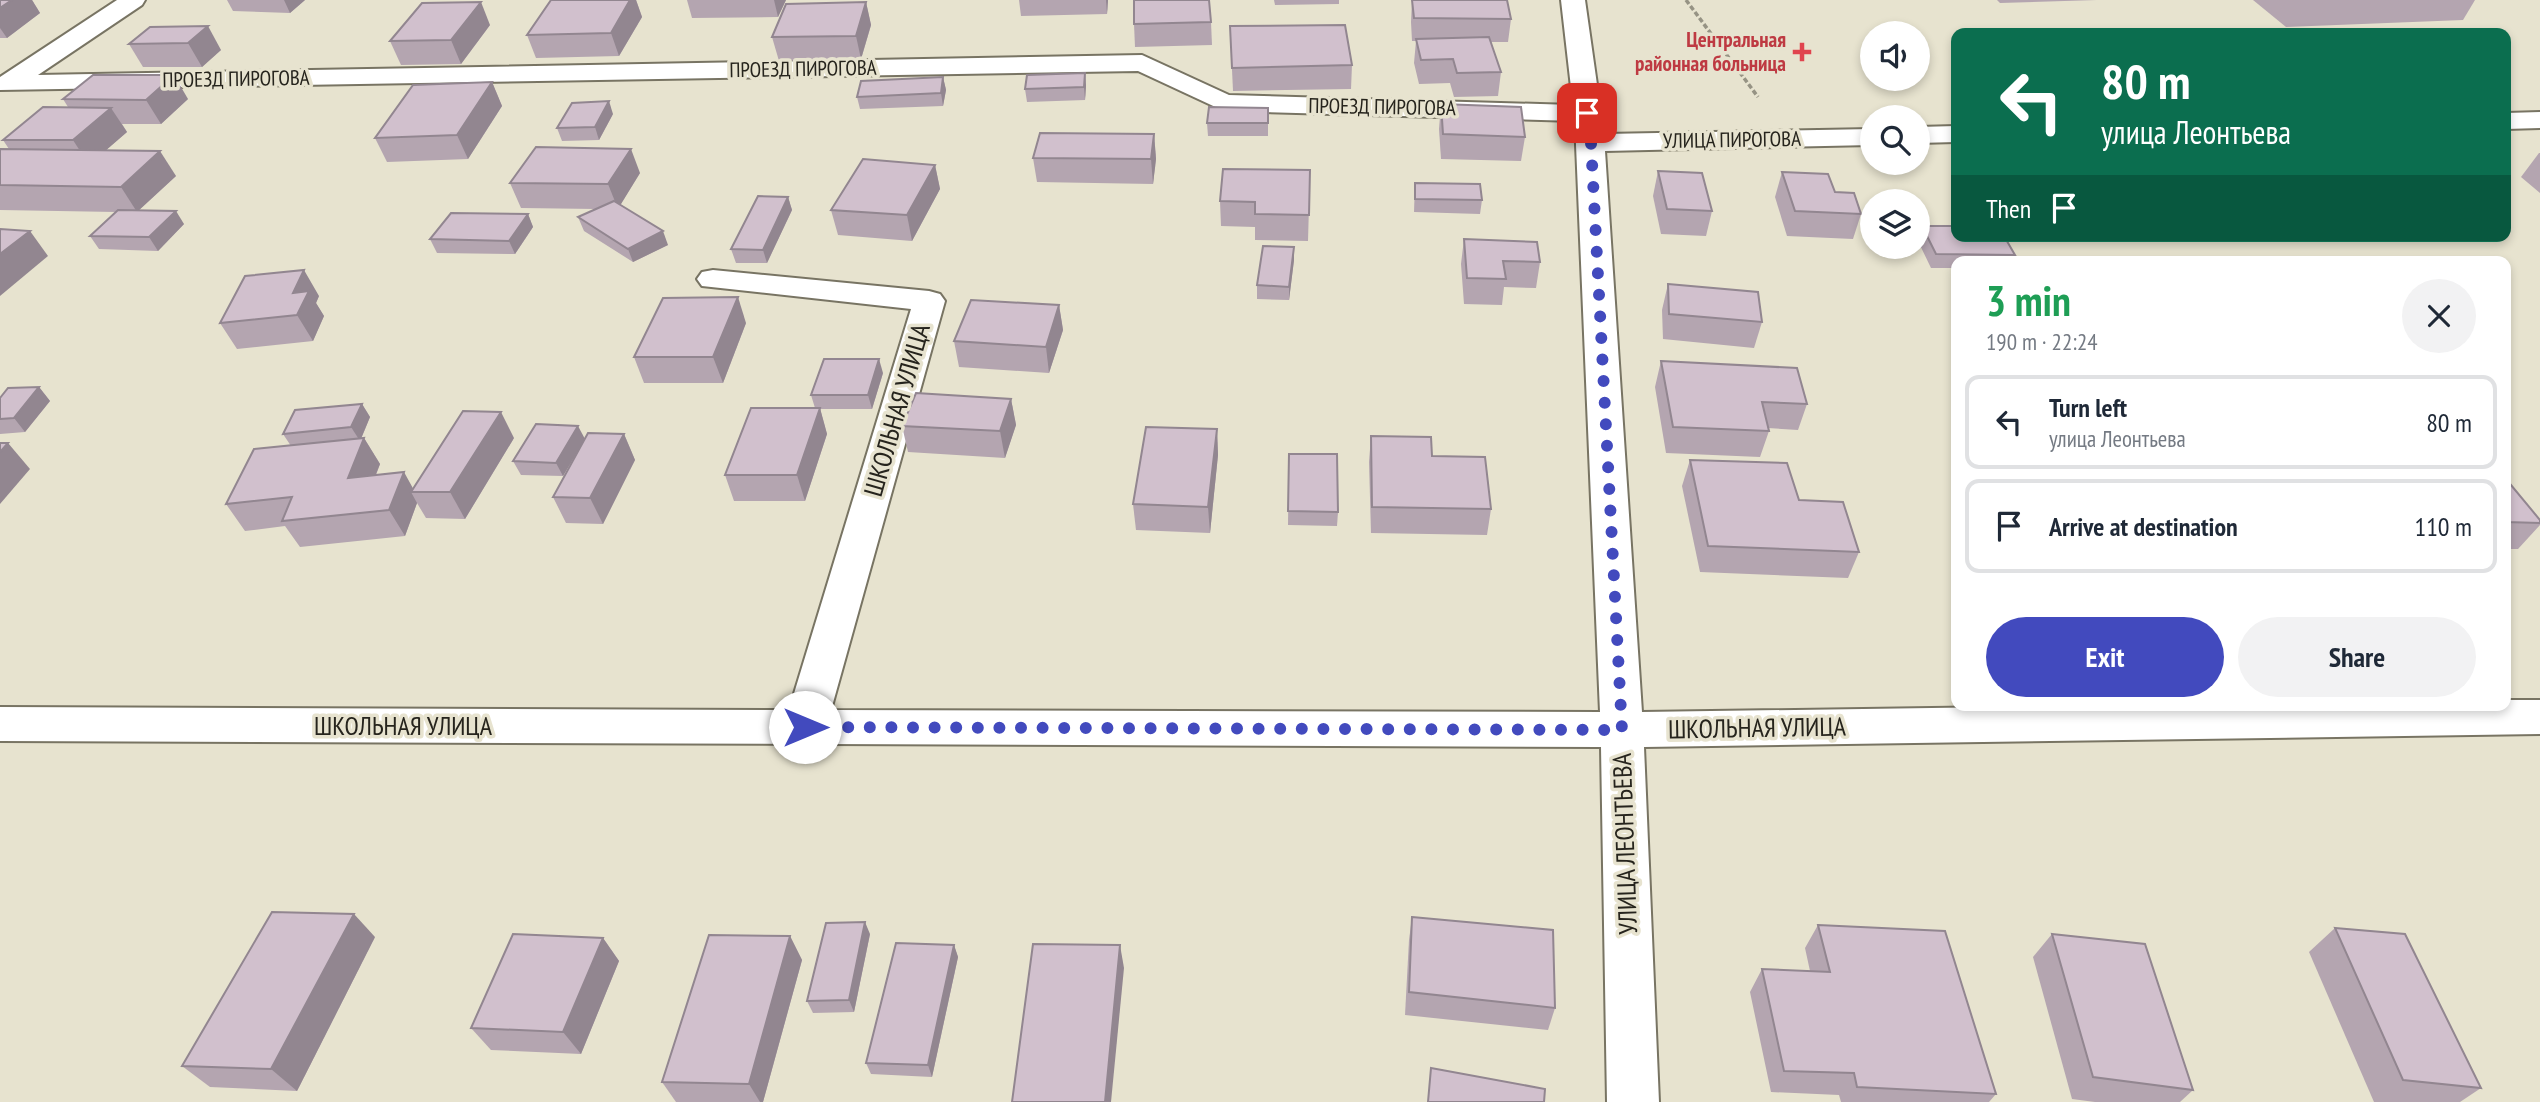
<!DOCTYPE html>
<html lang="en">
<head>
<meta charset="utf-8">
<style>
	body { margin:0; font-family:"PT Sans Narrow",sans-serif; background:#f2f2f3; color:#1f2937; height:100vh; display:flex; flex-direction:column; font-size:26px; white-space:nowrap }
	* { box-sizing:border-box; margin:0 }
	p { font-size:23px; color:#747a83 }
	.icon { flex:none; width:38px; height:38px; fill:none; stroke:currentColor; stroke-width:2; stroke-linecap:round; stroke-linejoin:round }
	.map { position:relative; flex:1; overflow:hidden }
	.panel { position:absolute; left:1951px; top:256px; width:560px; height:455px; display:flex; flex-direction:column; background:#fff; border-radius:14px; box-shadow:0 4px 10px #0003 }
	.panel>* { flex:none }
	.banner { position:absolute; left:1951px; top:28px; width:560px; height:214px; border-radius:14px; box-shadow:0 4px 10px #0003; background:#0b6e4f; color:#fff; overflow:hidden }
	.controls { position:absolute; left:1860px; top:21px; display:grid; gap:14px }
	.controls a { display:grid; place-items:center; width:70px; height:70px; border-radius:50%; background:#fff; box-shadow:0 4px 10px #0003; font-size:35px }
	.pin { position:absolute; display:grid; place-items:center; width:60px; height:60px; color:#fff; margin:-30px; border-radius:14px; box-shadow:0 4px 10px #0006 }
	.me { position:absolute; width:77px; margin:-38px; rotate:90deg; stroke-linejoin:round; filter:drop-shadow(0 0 5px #0008) }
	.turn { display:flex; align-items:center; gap:24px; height:147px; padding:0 35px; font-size:32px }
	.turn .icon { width:91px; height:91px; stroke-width:2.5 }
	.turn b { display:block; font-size:49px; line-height:60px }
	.then { display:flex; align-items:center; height:66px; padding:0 35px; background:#0003; gap:14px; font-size:26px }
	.round { display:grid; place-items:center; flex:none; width:74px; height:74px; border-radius:37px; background:#f2f2f3 }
	.summary { display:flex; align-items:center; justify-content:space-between; height:119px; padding:0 35px }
	h1 { font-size:42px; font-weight:700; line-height:52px; color:#1e9e55 }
	.cta { display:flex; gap:14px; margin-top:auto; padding:14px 35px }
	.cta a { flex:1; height:80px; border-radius:42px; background:#424abe; color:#fff; font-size:28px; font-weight:700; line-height:80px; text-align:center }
	.cta a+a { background:#f2f2f3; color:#1f2937 }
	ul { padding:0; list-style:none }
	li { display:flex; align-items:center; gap:21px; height:94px; margin:0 14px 10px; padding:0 21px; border:4px solid #e0e1e3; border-radius:14px }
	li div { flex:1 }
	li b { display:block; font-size:26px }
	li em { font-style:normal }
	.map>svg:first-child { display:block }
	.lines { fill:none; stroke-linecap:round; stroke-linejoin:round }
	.minor-casing { stroke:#787463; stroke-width:4 }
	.path { stroke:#969384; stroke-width:3.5; stroke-dasharray:5 2.5; stroke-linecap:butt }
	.minor { fill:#fff; fill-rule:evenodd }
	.wall { fill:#b4a5b0 }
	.shaded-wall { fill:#928690 }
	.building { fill:#d1c0cd; stroke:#928690; stroke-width:2 }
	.route { stroke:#424abe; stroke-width:12; stroke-dasharray:0 21.6 }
	.health-dot { fill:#e0444e; stroke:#e7e3cf; stroke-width:2.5 }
	.labels { text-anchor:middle; stroke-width:7; stroke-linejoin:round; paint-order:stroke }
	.far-health-label { font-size:21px; font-weight:bold; fill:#be3a42; stroke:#e7e3cf; text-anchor:end }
	.far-street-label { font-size:21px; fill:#26241d; stroke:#e7e3cf }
	.street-label { font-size:26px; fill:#26241d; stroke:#e7e3cf }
</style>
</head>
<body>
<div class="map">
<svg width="2540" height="1102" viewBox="0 0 2540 1102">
	<rect width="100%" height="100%" fill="#e7e3cf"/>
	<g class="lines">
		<defs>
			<g id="minor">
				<polygon points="117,0 145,0 142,5 38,75 1142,55 1229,95 1573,105 1561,0 1585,0 1604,134 1872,129 1872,145 1605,151 1642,712 2150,705 2506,705 2506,700 2540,700 2540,734 1644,747 1659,1102 1607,1102 1601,747 0,741 0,707 789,710 911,309 702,286 697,279 702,272 713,270 929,291 940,294 945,301 831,710 1600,712 1575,121 1224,111 1138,71 0,90 0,77"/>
				<polygon points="2540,112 2540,128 2506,129 2506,113"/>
				<polygon points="1956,126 1956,142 1918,143 1918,127"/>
			</g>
		</defs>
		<use href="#minor" class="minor-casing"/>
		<polyline class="path" points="1686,0 1758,97"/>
		<use href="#minor" class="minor"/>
	</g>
	<g class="wall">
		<polygon points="0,0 32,0 40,13 7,38 0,38"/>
		<polygon points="227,0 305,0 290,13 233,11"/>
		<polygon points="551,0 636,0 642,17 619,56 536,58 527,35"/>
		<polygon points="687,0 786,0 778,17 692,18"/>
		<polygon points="1019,0 1108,0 1107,14 1021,16"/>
		<polygon points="1274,0 1339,0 1339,4 1275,5"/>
		<polygon points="1412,0 1511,19 1508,42 1491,42 1501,72 1498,96 1454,97 1450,83 1419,84 1414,63 1416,41 1412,41 1411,22"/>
		<polygon points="1997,0 2097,0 2000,3"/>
		<polygon points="2253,0 2475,0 2463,20 2286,27"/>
		<polygon points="866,2 871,25 861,59 779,61 772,37"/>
		<polygon points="1211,22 1212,45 1135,47 1134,24"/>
		<polygon points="490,25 461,64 401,65 390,41"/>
		<polygon points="1230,26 1352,65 1351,89 1233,91"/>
		<polygon points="150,27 221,50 202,67 143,67 129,44"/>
		<polygon points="1085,73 1086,86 1085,100 1027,102 1025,89"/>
		<polygon points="943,77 946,90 943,106 860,109 857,97"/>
		<polygon points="492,82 502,106 468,159 387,162 375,138"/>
		<polygon points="63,99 188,99 161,124 122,124 127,132 106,150 176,176 139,210 184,224 158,251 99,249 90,236 116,212 0,210 0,149 9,149 3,140 68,107"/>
		<polygon points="1441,104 1525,137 1521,161 1441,159 1439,129"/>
		<polygon points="1268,108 1268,136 1208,136 1207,123"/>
		<polygon points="613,114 599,140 562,141 557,128"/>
		<polygon points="1154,134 1156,159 1153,184 1037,182 1033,158"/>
		<polygon points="2539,153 2540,153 2540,193 2521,177"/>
		<polygon points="935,165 940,189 912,241 838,235 831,210"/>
		<polygon points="1310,170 1308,241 1255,240 1255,227 1221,226 1220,201"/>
		<polygon points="1658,171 1712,211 1706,236 1661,234 1653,196"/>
		<polygon points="1782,172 1861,214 1853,239 1787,236 1775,197"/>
		<polygon points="640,173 620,205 668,245 633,262 584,231 578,217 596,209 521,208 510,183"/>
		<polygon points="1415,183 1482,200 1480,214 1414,212"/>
		<polygon points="788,197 792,210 767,263 736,263 731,249"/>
		<polygon points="528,214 533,227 515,254 437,253 430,239"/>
		<polygon points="1922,226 2015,255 2012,261 1956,261 1956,268 1931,268 1918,241 1918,237"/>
		<polygon points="1464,239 1540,262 1536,288 1504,287 1502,305 1464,304 1461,264"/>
		<polygon points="1294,247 1294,260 1289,300 1257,299 1257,285"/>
		<polygon points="1668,284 1762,322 1754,348 1663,339 1662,310"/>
		<polygon points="319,296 316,303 324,316 313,341 237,349 220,323"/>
		<polygon points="1059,305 1063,330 1049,373 959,367 954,341"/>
		<polygon points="746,323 723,383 644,383 634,357"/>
		<polygon points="1661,361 1807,404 1798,430 1768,428 1769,431 1760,457 1666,453 1655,387"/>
		<polygon points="883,373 872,409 820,409 827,434 805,501 734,501 725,475 815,408 811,395"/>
		<polygon points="39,387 50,401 25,432 0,434 0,398"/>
		<polygon points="1011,399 1016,425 1005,458 908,452 902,426"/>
		<polygon points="362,404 370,417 361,439 364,438 380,464 376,475 413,489 514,438 465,519 426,518 417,503 405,536 300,547 285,526 245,531 226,504 291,446 283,434"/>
		<polygon points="1217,429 1218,455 1210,533 1136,530 1133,504"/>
		<polygon points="624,434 635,460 603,524 566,523 553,497 582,444 563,476 521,475 513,461 584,439"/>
		<polygon points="1371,436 1432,456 1491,509 1487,535 1371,533 1369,462"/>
		<polygon points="1289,454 1338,512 1337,526 1288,525"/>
		<polygon points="1690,460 1799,500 1859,552 1848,578 1700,572 1682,486"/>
		<polygon points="2506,479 2540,520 2540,525 2518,549 2506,549"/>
		<polygon points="1412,917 1555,1008 1548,1030 1405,1015 1409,940"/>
		<polygon points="1818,925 1996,1094 1989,1102 1841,1102 1839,1095 1771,1092 1750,992 1762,969 1810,971 1805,948"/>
		<polygon points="2335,928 2481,1088 2460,1102 2374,1102 2309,952"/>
		<polygon points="870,934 854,1012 813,1013 807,1001"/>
		<polygon points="2052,934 2193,1090 2180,1102 2095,1102 2072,1099 2033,957"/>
		<polygon points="790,936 802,960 763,1102 676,1102 662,1082"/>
		<polygon points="375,937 297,1091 210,1087 182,1066"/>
		<polygon points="603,938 619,961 581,1054 491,1050 471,1028"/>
		<polygon points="954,945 958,957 932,1077 871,1074 866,1063"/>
	</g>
	<g class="shaded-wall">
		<polygon points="12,0 32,0 40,13 7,38 0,28 0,8"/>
		<polygon points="284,0 305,0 290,13"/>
		<polygon points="630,0 636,0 642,17 619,56 611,33"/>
		<polygon points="774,0 786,0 778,17"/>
		<polygon points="1106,0 1108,0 1107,14"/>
		<polygon points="481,2 490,25 461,64 451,40"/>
		<polygon points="866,2 871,25 861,59 856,36"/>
		<polygon points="208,26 221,50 202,67 188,43"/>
		<polygon points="1085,73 1086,86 1085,100 1084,87"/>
		<polygon points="174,75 188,99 161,124 146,100"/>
		<polygon points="943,77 946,90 943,106 941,93"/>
		<polygon points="492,82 502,106 468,159 457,135"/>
		<polygon points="609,101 613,114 599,140 595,127"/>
		<polygon points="111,108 127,132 89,165 73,140"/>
		<polygon points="1154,134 1156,159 1153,184 1151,159"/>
		<polygon points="631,149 640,173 618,209 608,184"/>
		<polygon points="160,151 176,176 137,212 121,187"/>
		<polygon points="935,165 940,189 912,241 907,215"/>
		<polygon points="788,197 792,210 767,263 763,250"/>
		<polygon points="176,211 184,224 158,251 149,237"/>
		<polygon points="528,214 533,227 515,254 509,241"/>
		<polygon points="30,231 48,256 0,296 0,254"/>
		<polygon points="663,231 668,245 633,262 628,249"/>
		<polygon points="1294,247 1294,260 1289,300 1289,287"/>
		<polygon points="304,270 319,296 316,303 324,316 313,341 297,315 293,293"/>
		<polygon points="738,297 746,323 723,383 713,357"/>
		<polygon points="1059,305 1063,330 1049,373 1046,347"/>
		<polygon points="879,359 883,373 872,409 868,395"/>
		<polygon points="39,387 50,401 25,432 14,418"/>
		<polygon points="1011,399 1016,425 1005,458 1000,431"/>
		<polygon points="362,404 370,417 360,441 351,427"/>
		<polygon points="820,408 827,434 805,501 797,475"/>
		<polygon points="501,412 514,438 465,519 450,492"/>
		<polygon points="578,426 585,439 563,476 556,463"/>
		<polygon points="1217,429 1218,455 1210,533 1208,507"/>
		<polygon points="624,434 635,460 603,524 590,498"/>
		<polygon points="364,438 380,464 364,504 348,478"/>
		<polygon points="8,443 30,469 0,504 0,452"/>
		<polygon points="404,472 415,492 411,492 417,503 405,536 389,510"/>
		<polygon points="354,914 375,937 297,1091 271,1069"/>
		<polygon points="865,922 870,934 854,1012 849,1000"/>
		<polygon points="790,936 802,960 763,1102 760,1102 749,1084"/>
		<polygon points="603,938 619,961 581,1054 563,1032"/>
		<polygon points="954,945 958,957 932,1077 928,1065"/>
		<polygon points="1120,945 1124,968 1111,1102 1105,1102"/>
	</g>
	<g class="building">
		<polygon points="0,0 12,0 0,8"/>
		<polygon points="551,0 630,0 611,33 527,35"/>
		<polygon points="1134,0 1209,0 1211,22 1134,24"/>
		<polygon points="1412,0 1507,0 1511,19 1414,18"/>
		<polygon points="481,2 451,40 390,41 422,3"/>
		<polygon points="866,2 856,36 772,37 786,4"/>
		<polygon points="1345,25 1352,65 1232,68 1230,26"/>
		<polygon points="208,26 188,43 129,44 150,27"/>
		<polygon points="1489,37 1501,72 1457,73 1453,59 1421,60 1416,39"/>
		<polygon points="1085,73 1084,87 1025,89 1027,75"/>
		<polygon points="93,75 174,75 146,100 63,99"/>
		<polygon points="943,77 941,93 857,97 861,81"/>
		<polygon points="492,82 457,135 375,138 413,85"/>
		<polygon points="609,101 595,127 557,128 572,103"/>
		<polygon points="1441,104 1521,107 1525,137 1443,134"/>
		<polygon points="43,107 111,108 73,140 3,140"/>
		<polygon points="1209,107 1268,108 1268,123 1207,123"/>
		<polygon points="1040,133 1154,134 1151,159 1033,158"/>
		<polygon points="536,147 631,149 608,184 510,183"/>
		<polygon points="0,149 160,151 121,187 0,185"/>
		<polygon points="863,159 935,165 907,215 831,210"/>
		<polygon points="1223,169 1310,170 1309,215 1255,214 1255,202 1220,201"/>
		<polygon points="1658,171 1702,173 1712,211 1667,209"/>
		<polygon points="1782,172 1828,174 1835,192 1854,193 1861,214 1795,211"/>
		<polygon points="1415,183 1480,184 1482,200 1415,199"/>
		<polygon points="758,196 788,197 763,250 731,249"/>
		<polygon points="614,201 663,231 628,249 578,217"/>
		<polygon points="118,210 176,211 149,237 90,236"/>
		<polygon points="451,213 528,214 509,241 430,239"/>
		<polygon points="1922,226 1956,226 1956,236 2004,236 2015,255 1936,254"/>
		<polygon points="0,229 30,231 0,254"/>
		<polygon points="1464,239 1537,242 1540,262 1503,261 1506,279 1467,278"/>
		<polygon points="1263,246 1294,247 1289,287 1257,285"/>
		<polygon points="304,270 293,293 309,291 297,315 220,323 245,276"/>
		<polygon points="1668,284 1758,292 1762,322 1669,314"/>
		<polygon points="738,297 713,357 634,357 663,298"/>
		<polygon points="971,300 1059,305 1046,347 954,341"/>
		<polygon points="824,359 879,359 868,395 811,395"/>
		<polygon points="1661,361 1797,368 1807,404 1762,402 1769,431 1673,427"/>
		<polygon points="39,387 14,418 0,419 0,398 8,388"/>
		<polygon points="916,393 1011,399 1000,431 902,426"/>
		<polygon points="362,404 351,427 283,434 295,410"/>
		<polygon points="751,408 820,408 797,475 725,475"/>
		<polygon points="463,411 501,412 450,492 411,492"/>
		<polygon points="536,424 578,426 556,463 513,461"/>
		<polygon points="1146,427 1217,429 1208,507 1133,504"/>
		<polygon points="588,433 624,434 590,498 553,497"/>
		<polygon points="1371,436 1431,437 1432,456 1485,457 1491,509 1372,507"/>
		<polygon points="364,438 348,478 404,472 389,510 282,521 292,497 226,504 254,449"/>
		<polygon points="0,443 8,443 0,452"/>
		<polygon points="1289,454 1337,454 1338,512 1288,511"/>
		<polygon points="1690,460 1787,463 1799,500 1843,502 1859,552 1708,546"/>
		<polygon points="2506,479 2540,520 2540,523 2506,522"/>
		<polygon points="272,912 354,914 271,1069 182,1066"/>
		<polygon points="1412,917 1553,930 1555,1008 1409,992"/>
		<polygon points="865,922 849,1000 807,1001 826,923"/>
		<polygon points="1818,925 1945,931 1996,1094 1857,1087 1854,1073 1784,1071 1762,969 1830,972"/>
		<polygon points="2335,928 2405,934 2481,1088 2403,1080"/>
		<polygon points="513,934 603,938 563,1032 471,1028"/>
		<polygon points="2052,934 2145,944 2193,1090 2093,1077"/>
		<polygon points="709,935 790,936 749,1084 662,1082"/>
		<polygon points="896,943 954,945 928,1065 866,1063"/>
		<polygon points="1033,944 1120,945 1105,1102 1012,1102"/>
		<polygon points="1431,1068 1545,1089 1544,1102 1428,1102"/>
	</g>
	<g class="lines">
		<polyline class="route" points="805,727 1622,730 1591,143 1587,113"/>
	</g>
	<path class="health-dot" d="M1798.5 41.5h7v7h7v7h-7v7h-7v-7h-7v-7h7z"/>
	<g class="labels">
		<g class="far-health-label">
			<text x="1786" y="47">Центральная<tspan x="1786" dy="24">районная больница</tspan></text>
		</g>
		<g class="far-street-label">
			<text transform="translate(803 69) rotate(-1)" y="7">ПРОЕЗД ПИРОГОВА</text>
			<text transform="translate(236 79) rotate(-1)" y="7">ПРОЕЗД ПИРОГОВА</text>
			<text transform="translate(1382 107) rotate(1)" y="7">ПРОЕЗД ПИРОГОВА</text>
			<text transform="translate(1732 140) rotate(-1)" y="7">УЛИЦА ПИРОГОВА</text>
		</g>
		<g class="street-label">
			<text transform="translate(897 410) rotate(-74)" y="9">ШКОЛЬНАЯ УЛИЦА</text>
			<text x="403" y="735">ШКОЛЬНАЯ УЛИЦА</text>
			<text transform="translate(1757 728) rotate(-1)" y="9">ШКОЛЬНАЯ УЛИЦА</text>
			<text transform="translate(1625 844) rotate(-92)" y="9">УЛИЦА ЛЕОНТЬЕВА</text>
		</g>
	</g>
</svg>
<div class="controls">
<a><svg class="icon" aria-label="sound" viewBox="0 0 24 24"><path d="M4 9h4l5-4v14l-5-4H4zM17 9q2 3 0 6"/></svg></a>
<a><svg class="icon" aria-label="search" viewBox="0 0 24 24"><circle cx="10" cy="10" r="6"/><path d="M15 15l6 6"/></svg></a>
<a><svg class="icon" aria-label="layers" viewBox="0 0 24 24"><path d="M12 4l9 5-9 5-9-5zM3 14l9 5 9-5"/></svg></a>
</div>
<div class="pin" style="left:1587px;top:113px;background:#d93025"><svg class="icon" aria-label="arrive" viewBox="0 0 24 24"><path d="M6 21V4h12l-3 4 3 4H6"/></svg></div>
<svg class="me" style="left:805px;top:727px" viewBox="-20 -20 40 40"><circle r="19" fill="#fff"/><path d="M0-13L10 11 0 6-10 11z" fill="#424abe"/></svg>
<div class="banner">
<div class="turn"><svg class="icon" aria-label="left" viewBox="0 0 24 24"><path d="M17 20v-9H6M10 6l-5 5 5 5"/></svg><div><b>80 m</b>улица Леонтьева</div></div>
<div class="then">Then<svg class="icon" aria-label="arrive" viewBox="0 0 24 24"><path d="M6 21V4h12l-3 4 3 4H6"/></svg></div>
</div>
<section class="panel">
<div class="summary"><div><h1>3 min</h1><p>190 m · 22:24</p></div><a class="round"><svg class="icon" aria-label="close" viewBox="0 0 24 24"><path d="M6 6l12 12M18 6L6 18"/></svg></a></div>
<ul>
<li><svg class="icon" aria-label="left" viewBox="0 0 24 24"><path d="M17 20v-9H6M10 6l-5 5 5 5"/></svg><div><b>Turn left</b><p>улица Леонтьева</p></div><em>80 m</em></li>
<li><svg class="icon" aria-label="arrive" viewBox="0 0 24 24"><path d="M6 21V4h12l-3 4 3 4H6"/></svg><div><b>Arrive at destination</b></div><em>110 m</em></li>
</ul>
<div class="cta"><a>Exit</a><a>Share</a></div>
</section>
</div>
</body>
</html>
